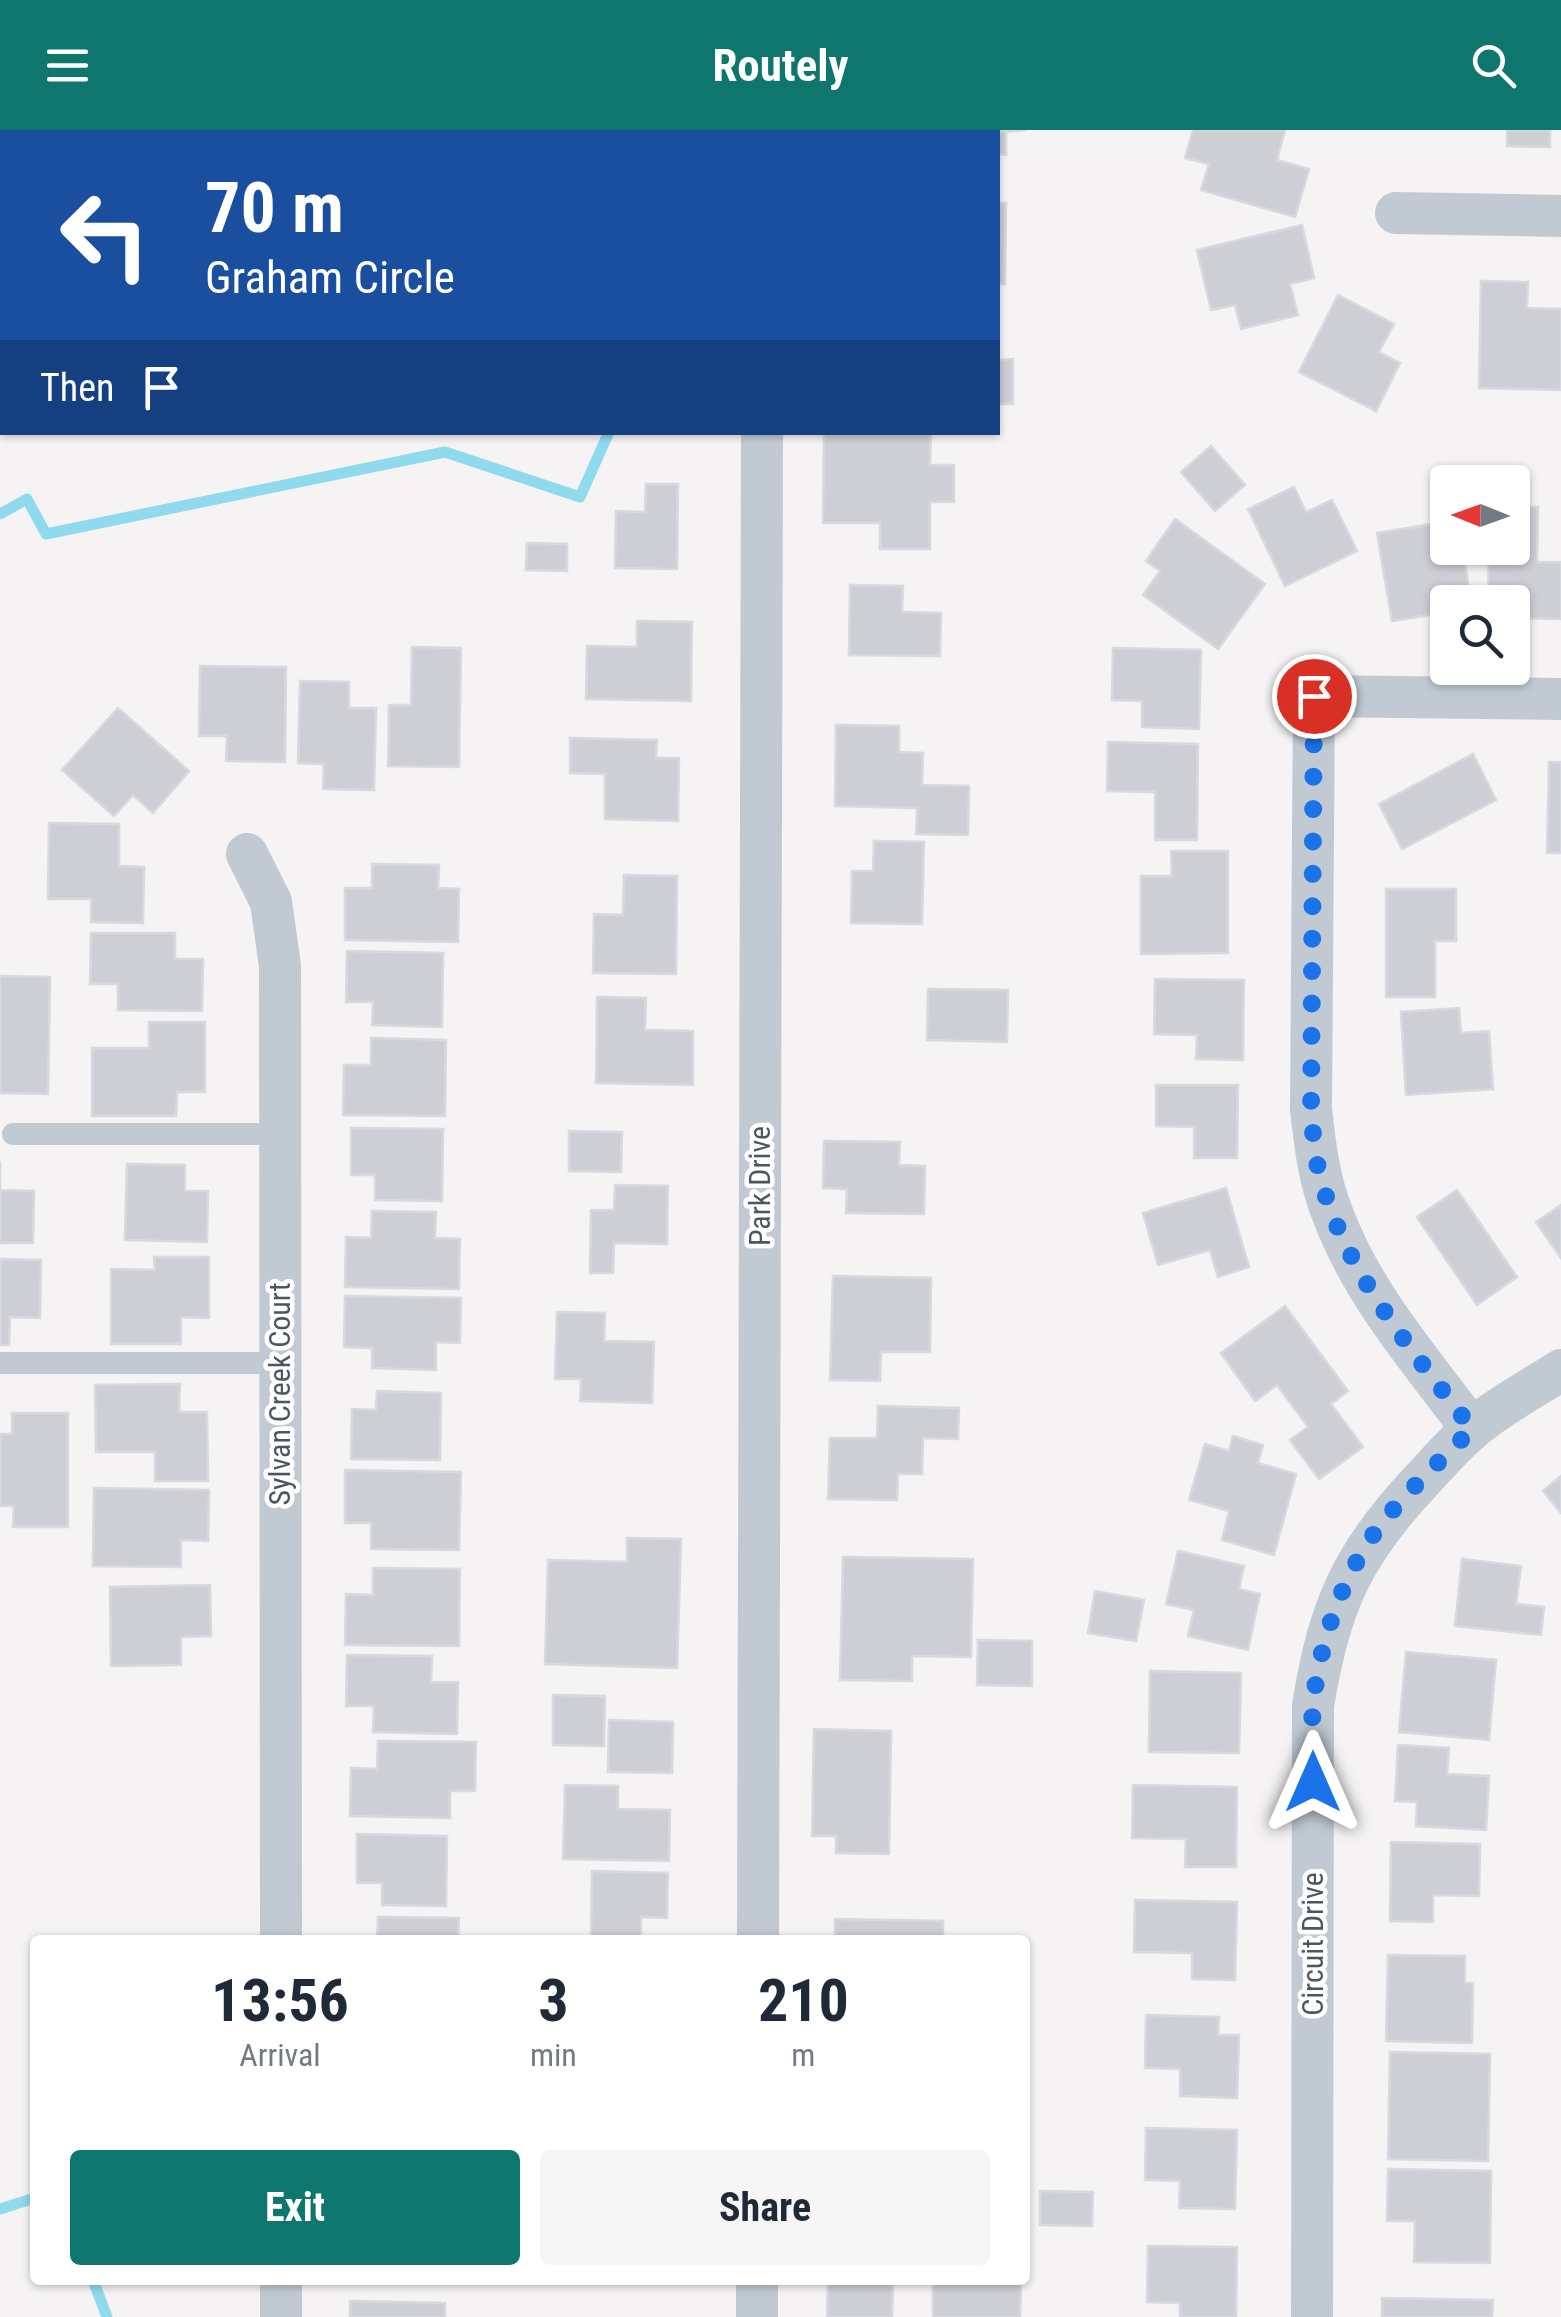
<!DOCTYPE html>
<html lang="en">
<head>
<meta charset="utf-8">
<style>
	body { margin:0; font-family:"Roboto Condensed",sans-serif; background:#f6f6f7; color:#1f2937; height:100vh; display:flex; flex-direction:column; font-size:38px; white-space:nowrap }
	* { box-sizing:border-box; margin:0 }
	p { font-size:32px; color:#747a83 }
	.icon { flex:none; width:55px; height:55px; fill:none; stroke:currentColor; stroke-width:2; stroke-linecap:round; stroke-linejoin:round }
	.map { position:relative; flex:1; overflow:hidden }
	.sheet { position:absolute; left:30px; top:1805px; width:1000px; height:350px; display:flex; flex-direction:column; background:#fff; border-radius:10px; box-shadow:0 2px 8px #0004 }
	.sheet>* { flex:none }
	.guide { position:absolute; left:0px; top:0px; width:1000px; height:305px; box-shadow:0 2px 8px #0004; background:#1a4fa0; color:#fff; overflow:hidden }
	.needle { width:65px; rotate:271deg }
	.fabs { position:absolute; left:1430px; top:335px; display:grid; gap:20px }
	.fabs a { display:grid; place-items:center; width:100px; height:100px; border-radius:10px; background:#fff; box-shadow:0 2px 8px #0004; font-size:50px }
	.pin { position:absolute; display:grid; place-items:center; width:85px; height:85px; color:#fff; margin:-42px; border:5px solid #fff; border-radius:50%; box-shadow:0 2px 10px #0007 }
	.me { position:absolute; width:110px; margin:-55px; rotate:0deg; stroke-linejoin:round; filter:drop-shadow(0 0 8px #0008) }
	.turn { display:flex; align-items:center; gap:35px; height:210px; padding:0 40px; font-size:45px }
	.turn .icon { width:130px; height:130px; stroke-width:2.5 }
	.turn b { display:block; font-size:70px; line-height:85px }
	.then { display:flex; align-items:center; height:95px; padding:0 40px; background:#0003; gap:20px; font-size:38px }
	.eta { display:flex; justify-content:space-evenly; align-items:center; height:170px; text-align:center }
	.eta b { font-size:60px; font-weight:700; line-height:70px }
	.primary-button { display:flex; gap:20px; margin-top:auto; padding:20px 40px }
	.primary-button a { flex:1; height:115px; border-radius:10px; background:#0f766e; color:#fff; font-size:40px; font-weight:700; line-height:115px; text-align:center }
	.primary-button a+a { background:#f6f6f7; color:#1f2937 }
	header { display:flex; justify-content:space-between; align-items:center; height:130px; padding:0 40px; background:#0f766e; color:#fff; font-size:45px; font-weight:700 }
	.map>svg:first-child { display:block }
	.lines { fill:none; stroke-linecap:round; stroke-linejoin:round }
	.stream { stroke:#90daee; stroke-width:11 }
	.building { fill:#cdcfd5; stroke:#d7d9de; stroke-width:2.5 }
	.lane { stroke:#c1cad2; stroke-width:22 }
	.street { stroke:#c1cad2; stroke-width:42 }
	.route { stroke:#1a73e8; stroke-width:18; stroke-dasharray:0 32.4 }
	.labels { text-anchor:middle; stroke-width:9; stroke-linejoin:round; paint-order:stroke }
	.street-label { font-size:30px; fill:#4a5661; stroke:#fff }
</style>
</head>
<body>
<header><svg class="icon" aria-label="menu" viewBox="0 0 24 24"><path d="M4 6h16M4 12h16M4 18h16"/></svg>Routely<svg class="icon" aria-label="search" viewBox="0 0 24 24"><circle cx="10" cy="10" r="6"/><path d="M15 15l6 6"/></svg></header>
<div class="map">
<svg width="1561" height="2187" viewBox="0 0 1561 2187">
	<rect width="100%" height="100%" fill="#f5f3f3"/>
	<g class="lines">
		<g class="stream">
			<polyline points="499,0 500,2"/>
			<polyline points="0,384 27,369 46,404 445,322 580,367 609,302"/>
			<polyline points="0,2079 35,2068"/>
			<polyline points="93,2150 107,2187"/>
		</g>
	</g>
	<g class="building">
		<polygon points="923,0 1026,0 1006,2 1006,25 998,24 998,2 923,2"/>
		<polygon points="1193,0 1285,0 1277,30 1309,39 1295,87 1201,60 1209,34 1185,28"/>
		<polygon points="1507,0 1550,0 1550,17 1507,16"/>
		<polygon points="998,73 1006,73 1005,154 998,154"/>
		<polygon points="1302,95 1314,148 1290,154 1298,185 1241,199 1235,175 1211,180 1197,120"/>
		<polygon points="1481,151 1528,152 1527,178 1561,179 1561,260 1479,258"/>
		<polygon points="1338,165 1394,194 1379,222 1400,233 1376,281 1299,242"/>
		<polygon points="1013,229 1013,274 998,274 998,230"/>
		<polygon points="824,302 931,302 930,335 954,335 954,372 930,372 930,419 880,419 880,393 823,393"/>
		<polygon points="1211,316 1245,355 1215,381 1181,342"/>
		<polygon points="646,354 678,354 677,439 615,438 616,381 645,382"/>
		<polygon points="1294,357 1306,382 1332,370 1357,421 1285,456 1248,379"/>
		<polygon points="1512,377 1538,377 1537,432 1561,432 1561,489 1512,488 1512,472 1488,472 1489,418 1512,418"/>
		<polygon points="1175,389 1265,454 1218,519 1143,465 1160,441 1146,431"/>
		<polygon points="1432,394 1438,432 1464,428 1471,472 1448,472 1448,482 1392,491 1377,403"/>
		<polygon points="527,413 567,414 567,441 526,440"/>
		<polygon points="850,455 903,456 902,482 941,483 940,526 849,525"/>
		<polygon points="637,491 692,492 691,571 586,569 587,516 637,517"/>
		<polygon points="412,517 461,518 459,637 388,636 389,575 411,575"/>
		<polygon points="1113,518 1201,520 1199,599 1142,597 1142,571 1112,570"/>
		<polygon points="200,536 286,537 285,632 226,631 227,606 199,606"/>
		<polygon points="300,551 349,552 349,578 376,578 374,660 323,659 324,634 298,633"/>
		<polygon points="118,578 189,641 153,683 133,665 114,686 62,640"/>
		<polygon points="836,595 899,596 899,622 923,623 922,655 969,656 968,705 916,704 917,678 835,676"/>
		<polygon points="570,608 657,610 656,628 679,628 678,691 605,689 605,644 570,643"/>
		<polygon points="1108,612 1198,614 1197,710 1155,710 1155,662 1107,661"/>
		<polygon points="1473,624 1496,670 1402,719 1379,674"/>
		<polygon points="1549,632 1561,632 1561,723 1547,723"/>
		<polygon points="49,693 119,694 119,736 144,737 143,793 91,792 91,769 48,769"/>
		<polygon points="874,711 924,712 922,794 851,793 852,741 873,741"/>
		<polygon points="1171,721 1228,721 1228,823 1141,824 1141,746 1172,746"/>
		<polygon points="372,734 439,735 438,758 459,759 458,812 345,810 345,758 372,758"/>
		<polygon points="624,745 677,746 676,844 593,843 594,784 623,785"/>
		<polygon points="1386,759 1456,759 1456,811 1435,811 1435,867 1386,867"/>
		<polygon points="91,803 175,803 175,829 203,829 202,881 118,880 118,854 90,854"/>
		<polygon points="347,821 443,823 442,897 372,895 373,872 346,872"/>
		<polygon points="0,846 50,847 48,964 0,963"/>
		<polygon points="1155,849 1244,850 1243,930 1196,929 1197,905 1154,904"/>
		<polygon points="928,859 1008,860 1007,912 927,910"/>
		<polygon points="597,867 646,868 645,900 693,901 693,955 596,953"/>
		<polygon points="1459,878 1461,903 1489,901 1493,959 1406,965 1401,882"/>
		<polygon points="149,892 205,892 205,962 177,962 176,986 92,986 92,918 149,918"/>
		<polygon points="371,908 446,910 445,986 343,985 344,935 371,935"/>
		<polygon points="1156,955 1238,955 1237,1028 1194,1028 1194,997 1156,996"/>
		<polygon points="351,998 443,999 442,1071 375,1070 375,1045 351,1045"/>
		<polygon points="569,1001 622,1002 621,1042 569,1041"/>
		<polygon points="824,1011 900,1012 899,1035 925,1036 924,1084 846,1083 847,1059 823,1058"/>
		<polygon points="0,1031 0,1060 34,1061 33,1113 0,1113"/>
		<polygon points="127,1034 185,1035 185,1061 208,1061 207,1112 125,1110"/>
		<polygon points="615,1055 668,1056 667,1114 614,1113 613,1143 590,1143 591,1080 614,1080"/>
		<polygon points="1226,1058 1249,1137 1218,1147 1210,1120 1158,1135 1143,1083"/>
		<polygon points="1457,1060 1517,1147 1477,1175 1417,1087"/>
		<polygon points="1561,1075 1561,1128 1536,1092"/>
		<polygon points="372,1081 436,1082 435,1108 460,1109 459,1159 345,1157 346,1107 371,1108"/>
		<polygon points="154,1127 209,1127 209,1188 181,1187 181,1214 111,1214 111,1139 155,1140"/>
		<polygon points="0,1129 41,1130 40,1188 10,1187 9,1215 0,1215"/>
		<polygon points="833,1146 931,1148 930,1222 881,1222 880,1251 830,1250"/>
		<polygon points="345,1166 461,1168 460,1213 436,1212 436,1240 372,1238 372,1218 344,1217"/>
		<polygon points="1285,1176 1348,1261 1331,1274 1363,1317 1319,1349 1290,1310 1308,1297 1277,1255 1255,1271 1221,1223"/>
		<polygon points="557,1182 605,1183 604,1211 654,1212 652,1273 580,1271 581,1249 555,1249"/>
		<polygon points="180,1254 179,1282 207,1282 208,1351 155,1351 155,1322 96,1322 95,1255"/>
		<polygon points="377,1261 441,1263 440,1330 351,1329 352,1279 376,1280"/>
		<polygon points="878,1276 959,1278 958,1309 923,1308 922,1344 898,1344 897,1370 828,1369 830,1308 877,1308"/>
		<polygon points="12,1283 68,1283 68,1397 13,1397 14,1376 0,1376 0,1304 12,1304"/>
		<polygon points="1233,1306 1263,1315 1258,1333 1296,1344 1274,1425 1222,1410 1229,1381 1189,1370 1205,1314 1229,1321"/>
		<polygon points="345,1340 461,1342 459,1420 371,1419 371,1393 345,1393"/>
		<polygon points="1561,1346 1561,1383 1543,1361"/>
		<polygon points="94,1358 209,1360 208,1411 181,1410 181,1437 93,1436"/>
		<polygon points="627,1408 681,1409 677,1538 545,1534 548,1430 627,1432"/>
		<polygon points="1178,1421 1244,1436 1239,1459 1260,1464 1248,1520 1188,1506 1194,1480 1166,1474"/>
		<polygon points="843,1427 973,1429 971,1527 912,1526 912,1551 840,1550"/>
		<polygon points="1462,1429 1521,1436 1516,1474 1544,1477 1541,1505 1455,1496"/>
		<polygon points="373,1438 460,1439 459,1516 345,1515 346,1464 373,1465"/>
		<polygon points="210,1455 211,1506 181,1507 181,1535 111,1536 110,1457"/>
		<polygon points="1095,1461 1144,1470 1136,1511 1088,1503"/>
		<polygon points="978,1510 1032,1511 1032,1556 977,1555"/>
		<polygon points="1406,1522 1496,1530 1489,1610 1399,1602"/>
		<polygon points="347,1525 432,1526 431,1552 458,1552 457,1604 373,1602 374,1576 346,1576"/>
		<polygon points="1150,1541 1241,1543 1239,1623 1149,1622"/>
		<polygon points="553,1565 605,1566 604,1616 553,1615"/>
		<polygon points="609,1590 673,1592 672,1643 608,1642"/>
		<polygon points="814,1599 891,1601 889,1724 836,1723 836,1706 812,1706"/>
		<polygon points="378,1611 476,1612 475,1661 450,1661 450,1688 350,1686 351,1638 377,1639"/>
		<polygon points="1398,1615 1449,1618 1447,1644 1489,1646 1486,1700 1416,1696 1417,1672 1395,1671"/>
		<polygon points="565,1655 618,1656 618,1679 670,1680 669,1731 563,1729"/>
		<polygon points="1133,1655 1237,1657 1236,1737 1185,1737 1186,1709 1132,1708"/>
		<polygon points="357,1704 447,1706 446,1776 382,1775 382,1753 357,1753"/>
		<polygon points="1391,1712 1480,1714 1479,1766 1433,1765 1433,1792 1390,1791"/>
		<polygon points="592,1741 668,1743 667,1788 641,1787 641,1810 591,1810"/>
		<polygon points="1135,1770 1237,1772 1235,1850 1192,1849 1192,1823 1134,1822"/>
		<polygon points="378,1787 459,1788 458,1810 377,1810"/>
		<polygon points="835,1789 943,1791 943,1810 835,1810"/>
		<polygon points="1388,1825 1465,1826 1465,1853 1473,1853 1472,1913 1386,1911"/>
		<polygon points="1146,1885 1219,1887 1218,1905 1239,1905 1237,1968 1180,1966 1180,1939 1145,1938"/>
		<polygon points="1390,1922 1490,1924 1488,2031 1388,2029"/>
		<polygon points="1146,1998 1237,2000 1235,2079 1179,2078 1180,2051 1145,2050"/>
		<polygon points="1388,2039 1491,2041 1490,2133 1414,2132 1415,2091 1387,2091"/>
		<polygon points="1040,2061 1093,2062 1092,2096 1040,2095"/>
		<polygon points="1148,2116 1237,2117 1236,2187 1180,2187 1180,2173 1147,2172"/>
		<polygon points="828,2150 893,2150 892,2187 827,2187"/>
		<polygon points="933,2150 1021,2150 1020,2187 933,2187"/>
		<polygon points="1382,2168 1493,2170 1492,2187 1382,2187"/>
		<polygon points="350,2171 445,2173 445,2187 350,2187"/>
	</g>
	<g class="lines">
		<g class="lane">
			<polyline points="13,1004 280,1004"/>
			<polyline points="0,1233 280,1233"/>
		</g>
		<g class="street">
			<polyline points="845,0 845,2"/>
			<polyline points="1396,83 1561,86"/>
			<polyline points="247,724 271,772 280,836 281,1810"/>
			<path d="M 1472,1299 C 1421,1231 1363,1165 1333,1085 C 1319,1051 1315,1015 1311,979 L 1314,566 L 1561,569"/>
			<polyline points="758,1810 762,302"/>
			<polyline points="281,2150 281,2187"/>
			<polyline points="757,2187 757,2150"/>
			<path d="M 1312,2187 L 1313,1576 C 1329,1476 1352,1424 1422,1350 C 1438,1333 1453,1315 1471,1300 C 1497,1277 1532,1259 1561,1240"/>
		</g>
	</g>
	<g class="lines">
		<path class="route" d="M 1313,1652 C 1313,1626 1311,1600 1313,1574 C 1320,1510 1344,1439 1386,1388 C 1412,1357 1443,1328 1472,1299 C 1410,1217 1339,1136 1317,1033 C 1313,1015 1313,997 1311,979 L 1314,566"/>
	</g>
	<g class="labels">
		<g class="street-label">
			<text transform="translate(760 1056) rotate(-90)" y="10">Park Drive</text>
			<text transform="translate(280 1264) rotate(-90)" y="10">Sylvan Creek Court</text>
			<text transform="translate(1313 1814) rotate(-90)" y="10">Circuit Drive</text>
		</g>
	</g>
</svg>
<div class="fabs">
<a><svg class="needle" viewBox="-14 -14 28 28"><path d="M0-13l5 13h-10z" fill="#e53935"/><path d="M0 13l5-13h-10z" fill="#747a83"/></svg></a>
<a><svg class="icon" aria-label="search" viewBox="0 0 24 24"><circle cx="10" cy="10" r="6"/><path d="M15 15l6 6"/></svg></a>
</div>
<div class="pin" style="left:1314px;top:566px;background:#d93025"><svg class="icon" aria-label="arrive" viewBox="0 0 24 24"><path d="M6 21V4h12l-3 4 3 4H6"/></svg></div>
<svg class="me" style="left:1313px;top:1652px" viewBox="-20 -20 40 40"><path d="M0-17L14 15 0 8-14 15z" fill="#1a73e8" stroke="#fff" stroke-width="4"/></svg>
<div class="guide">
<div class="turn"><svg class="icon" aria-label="left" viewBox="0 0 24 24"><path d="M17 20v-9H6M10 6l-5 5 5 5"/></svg><div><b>70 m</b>Graham Circle</div></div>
<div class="then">Then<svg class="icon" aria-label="arrive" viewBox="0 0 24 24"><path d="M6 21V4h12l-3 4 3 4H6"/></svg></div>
</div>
<section class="sheet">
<div class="eta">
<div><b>13:56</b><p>Arrival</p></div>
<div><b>3</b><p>min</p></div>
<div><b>210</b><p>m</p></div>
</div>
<div class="primary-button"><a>Exit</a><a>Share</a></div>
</section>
</div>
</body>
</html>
